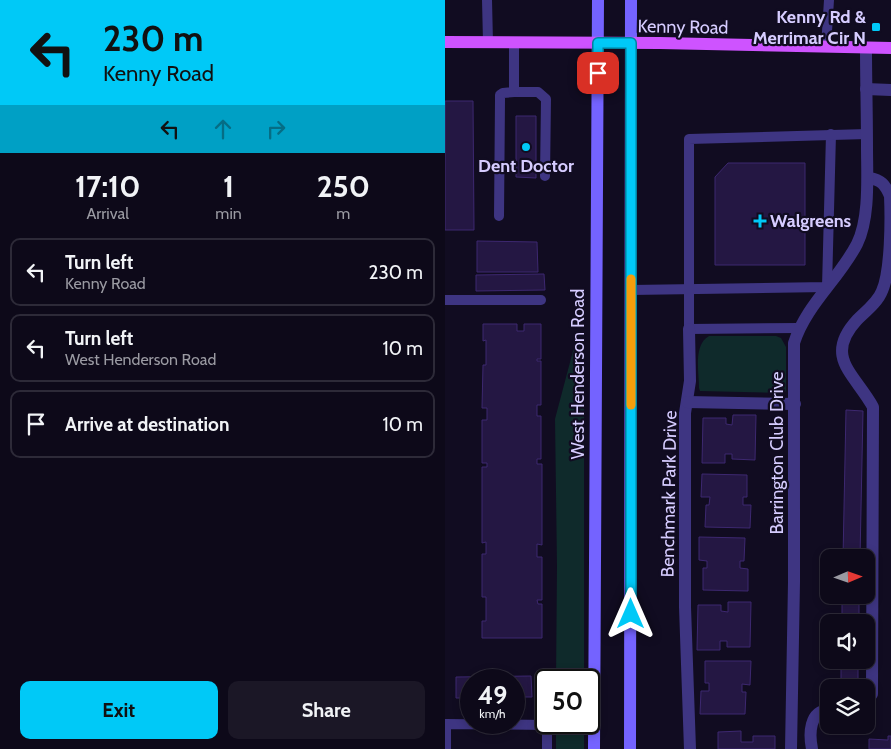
<!DOCTYPE html>
<html lang="en">
<head>
<meta charset="utf-8">
<style>
	body { margin:0; font-family:Cabin,sans-serif; background:#1b1726; color:#f1f3f6; height:100vh; display:flex; flex-direction:column; font-size:19px; white-space:nowrap }
	* { box-sizing:border-box; margin:0 }
	p { font-size:16px; color:#9a9aa2 }
	.icon { flex:none; width:28px; height:28px; fill:none; stroke:currentColor; stroke-width:2; stroke-linecap:round; stroke-linejoin:round }
	.map { position:relative; flex:1; overflow:hidden }
	.panel { display:flex; flex-direction:column; background:#0d0919; width:445px }
	.panel>* { flex:none }
	.guide { background:#00c9f7; color:#111; overflow:hidden }
	.needle { width:32px; rotate:88deg }
	.tools { position:absolute; left:375px; top:549px; display:grid; gap:10px }
	.tools a { display:grid; place-items:center; width:55px; height:55px; border-radius:10px; background:#0d0919; box-shadow:0 2px 8px #0003,0 0 0 1px #2d2a38; font-size:25px }
	.speed { position:absolute; left:15px; top:669px; display:flex; gap:10px; font-size:25px; font-weight:700; text-align:center }
	.speed>* { display:grid; place-content:center; width:65px; height:65px; border-radius:50%; background:#0d0919; box-shadow:0 2px 8px #0003,0 0 0 1px #2d2a38; line-height:1 }
	.speed small { font-size:12px; font-weight:400 }
	.speed .limit { border:2px solid #111; border-radius:8px; background:#fff; color:#111 }
	.pin { position:absolute; display:grid; place-items:center; width:42px; height:42px; color:#fff; margin:-21px; border-radius:10px; box-shadow:0 2px 8px #0006 }
	.me { position:absolute; width:55px; margin:-28px; rotate:0deg; stroke-linejoin:round; filter:drop-shadow(0 0 4px #0008) }
	.turn { display:flex; align-items:center; gap:18px; height:105px; padding:0 20px; font-size:22px }
	.turn .icon { width:65px; height:65px; stroke-width:2.5 }
	.turn b { display:block; font-size:35px; line-height:42px }
	.lanes { display:flex; align-items:center; height:48px; padding:0 20px; background:#0003; justify-content:center; gap:25px; direction:ltr }
	.lanes .off { opacity:.35 }
	.eta { display:flex; justify-content:space-evenly; align-items:center; height:85px; text-align:center }
	.eta b { font-size:30px; font-weight:800; line-height:35px }
	.cta { display:flex; gap:10px; margin-top:auto; padding:10px 20px }
	.cta a { flex:1; height:58px; border-radius:10px; background:#00c9f7; color:#111; font-size:20px; font-weight:800; line-height:58px; text-align:center }
	.cta a+a { background:#1b1726; color:#f1f3f6 }
	ul { padding:0; list-style:none }
	li { display:flex; align-items:center; gap:15px; height:68px; margin:0 10px 8px; padding:0 10px; border:2px solid #2d2a38; border-radius:10px }
	li div { flex:1 }
	li b { display:block; font-size:19px }
	li em { font-style:normal }
	main { display:flex; flex:1; min-height:0 }
	.map>svg:first-child { display:block }
	.green { fill:#0f2a2b }
	.building { fill:#241743; stroke:#3d2870 }
	.lines { fill:none; stroke-linecap:round; stroke-linejoin:round }
	.service { stroke:#3e3582; stroke-width:10 }
	.minor { stroke:#3e3582; stroke-width:12 }
	.secondary { stroke:#7463ff; stroke-width:12 }
	.primary { stroke:#ce53ff; stroke-width:12 }
	.route-casing { stroke:#0083a1; stroke-width:12 }
	.route { stroke:#00c9f7; stroke-width:9 }
	.slow { stroke:#f59e0b; stroke-width:9 }
	.poi-dot { fill:#00c9f7; stroke:#110c21; stroke-width:2 }
	.labels { text-anchor:middle; stroke-width:4.5; stroke-linejoin:round; paint-order:stroke }
	.poi-label { font-size:18px; font-weight:bold; fill:#d6ccff; stroke:#110c21; text-anchor:end }
	.street-label { font-size:18px; fill:#d6ccff; stroke:#110c21 }
</style>
</head>
<body>
<main>
<section class="panel">
<div class="guide">
<div class="turn"><svg class="icon" aria-label="left" viewBox="0 0 24 24"><path d="M17 20v-9H6M10 6l-5 5 5 5"/></svg><div><b>230 m</b>Kenny Road</div></div>
<div class="lanes"><svg class="icon" aria-label="left" viewBox="0 0 24 24"><path d="M17 20v-9H6M10 6l-5 5 5 5"/></svg><svg class="icon off" aria-label="ahead" viewBox="0 0 24 24"><path d="M12 20V5M6 11l6-6 6 6"/></svg><svg class="icon off" aria-label="right" viewBox="0 0 24 24"><path d="M7 20v-9h11M14 6l5 5-5 5"/></svg></div>
</div>
<div class="eta">
<div><b>17:10</b><p>Arrival</p></div>
<div><b>1</b><p>min</p></div>
<div><b>250</b><p>m</p></div>
</div>
<ul>
<li><svg class="icon" aria-label="left" viewBox="0 0 24 24"><path d="M17 20v-9H6M10 6l-5 5 5 5"/></svg><div><b>Turn left</b><p>Kenny Road</p></div><em>230 m</em></li>
<li><svg class="icon" aria-label="left" viewBox="0 0 24 24"><path d="M17 20v-9H6M10 6l-5 5 5 5"/></svg><div><b>Turn left</b><p>West Henderson Road</p></div><em>10 m</em></li>
<li><svg class="icon" aria-label="arrive" viewBox="0 0 24 24"><path d="M6 21V4h12l-3 4 3 4H6"/></svg><div><b>Arrive at destination</b></div><em>10 m</em></li>
</ul>
<div class="cta"><a>Exit</a><a>Share</a></div>
</section>
<div class="map">
<svg width="446" height="749" viewBox="0 0 446 749">
	<rect width="100%" height="100%" fill="#110c21"/>
	<g class="green">
		<polygon points="133,332 139,335 139,680 111,680 112,566 110,419"/>
		<path d="M 264,336 L 331,336 L 336,338 L 341,347 L 341,391 L 339,393 L 255,391 L 254,388 C 254,372 248,345 264,336 Z"/>
		<rect x="111" y="723" width="28" height="26"/>
	</g>
	<g class="building">
		<polygon points="0,101 28,101 29,230 0,230"/>
		<polygon points="71,116 91,116 91,178 71,177"/>
		<polygon points="283,163 360,163 360,265 270,265 270,177"/>
		<polygon points="32,241 92,242 93,272 32,272"/>
		<polygon points="99,274 100,290 31,291 31,275"/>
		<polygon points="38,324 72,324 72,331 79,331 79,324 96,324 96,359 92,359 92,361 96,361 96,405 92,405 92,416 96,416 96,459 92,459 92,464 97,464 97,545 92,544 92,557 97,557 97,600 92,600 93,604 97,604 97,638 37,638 37,621 41,621 41,597 37,597 37,554 41,554 41,542 37,543 37,467 42,467 42,463 37,463 37,420 42,420 42,408 37,408 38,365 41,365 41,340 38,341"/>
		<polygon points="401,410 418,411 415,558 398,558"/>
		<polygon points="288,415 311,415 310,460 287,459 287,454 280,454 280,463 257,463 258,418 281,418 281,424 287,425"/>
		<polygon points="257,474 302,475 302,497 298,497 298,505 306,505 305,528 260,527 261,505 264,505 265,497 256,497"/>
		<polygon points="254,537 300,538 299,561 295,561 295,568 303,569 303,591 258,590 258,568 262,568 262,561 254,560"/>
		<rect x="397" y="595" width="17" height="27"/>
		<polygon points="283,602 306,602 305,647 282,647 282,641 275,641 275,650 252,650 253,605 276,605 276,611 283,612"/>
		<rect x="396" y="660" width="17" height="27"/>
		<polygon points="260,661 306,661 305,685 297,684 297,692 301,692 300,714 255,714 256,691 264,691 264,683 260,683"/>
		<polygon points="86,676 87,697 69,697 69,680 26,680 26,698 11,698 11,677"/>
		<polygon points="296,731 296,742 308,742 308,736 330,736 330,749 273,749 273,732"/>
		<polygon points="443,736 446,736 446,749 424,749 424,739 443,740"/>
	</g>
	<g class="lines">
		<g class="service">
			<polyline points="42,0 43,42"/>
			<polyline points="381,47 384,0"/>
			<polyline points="69,92 93,92 101,99 100,176"/>
			<polyline points="54,216 55,100 55,95 58,93 69,92 69,42"/>
			<polyline points="186,290 382,287 386,134"/>
			<polyline points="0,300 96,300"/>
			<polyline points="354,328 244,329 244,139 422,134"/>
			<polyline points="1,749 1,724 102,725 102,749"/>
		</g>
		<g class="minor">
			<polyline points="421,89 446,90"/>
			<polyline points="244,329 245,381 240,413 240,607 245,749"/>
			<polyline points="242,402 350,404"/>
			<path d="M 421,703 L 427,694 L 428,407 C 410,374 378,357 412,320 C 420,312 433,302 437,291 C 446,271 446,219 445,196 C 440,184 436,180 424,178"/>
			<path d="M 346,749 L 349,582 L 349,343 C 361,305 394,279 412,244 C 425,218 422,176 422,147 C 422,114 421,81 421,48"/>
			<path d="M 367,749 C 364,734 364,711 384,710"/>
		</g>
		<g class="secondary">
			<polyline points="149,749 153,0"/>
			<polyline points="185,749 186,0"/>
		</g>
		<polyline class="primary" points="0,42 215,43 446,48"/>
	</g>
	<g class="lines">
		<defs>
			<polyline id="route" points="153,73 153,43 186,43 186,614"/>
		</defs>
		<use href="#route" class="route-casing"/>
		<use href="#route" class="route"/>
		<polyline class="slow" points="186,279 186,405"/>
	</g>
	<g class="poi-dot">
		<rect x="426" y="22" width="10" height="10" rx="2.5"/>
		<circle cx="81" cy="147" r="5"/>
		<path d="M312.5 213.5h5v5h5v5h-5v5h-5v-5h-5v-5h5z"/>
	</g>
	<g class="labels">
		<g class="poi-label">
			<text x="421" y="23">Kenny Rd &amp;<tspan x="421" dy="21">Merrimar Cir N</tspan></text>
			<text x="81" y="172" text-anchor="middle">Dent Doctor</text>
			<text x="325" y="227" text-anchor="start">Walgreens</text>
		</g>
		<g class="street-label">
			<text transform="translate(238 27) rotate(1)" y="6">Kenny Road</text>
			<text transform="translate(133 374) rotate(-90)" y="6">West Henderson Road</text>
			<text transform="translate(332 453) rotate(-90)" y="6">Barrington Club Drive</text>
			<text transform="translate(224 494) rotate(-89)" y="6">Benchmark Park Drive</text>
		</g>
	</g>
</svg>
<div class="tools">
<a><svg class="needle" viewBox="-14 -14 28 28"><path d="M0-13l5 13h-10z" fill="#e53935"/><path d="M0 13l5-13h-10z" fill="#9a9aa2"/></svg></a>
<a><svg class="icon" aria-label="sound" viewBox="0 0 24 24"><path d="M4 9h4l5-4v14l-5-4H4zM17 9q2 3 0 6"/></svg></a>
<a><svg class="icon" aria-label="layers" viewBox="0 0 24 24"><path d="M12 4l9 5-9 5-9-5zM3 14l9 5 9-5"/></svg></a>
</div>
<div class="speed"><div>49<small>km/h</small></div><div class="limit">50</div></div>
<div class="pin" style="left:153px;top:73px;background:#d93025"><svg class="icon" aria-label="arrive" viewBox="0 0 24 24"><path d="M6 21V4h12l-3 4 3 4H6"/></svg></div>
<svg class="me" style="left:186px;top:614px" viewBox="-20 -20 40 40"><path d="M0-17L14 15 0 8-14 15z" fill="#00c9f7" stroke="#fff" stroke-width="4"/></svg>
</div>
</main>
</body>
</html>
